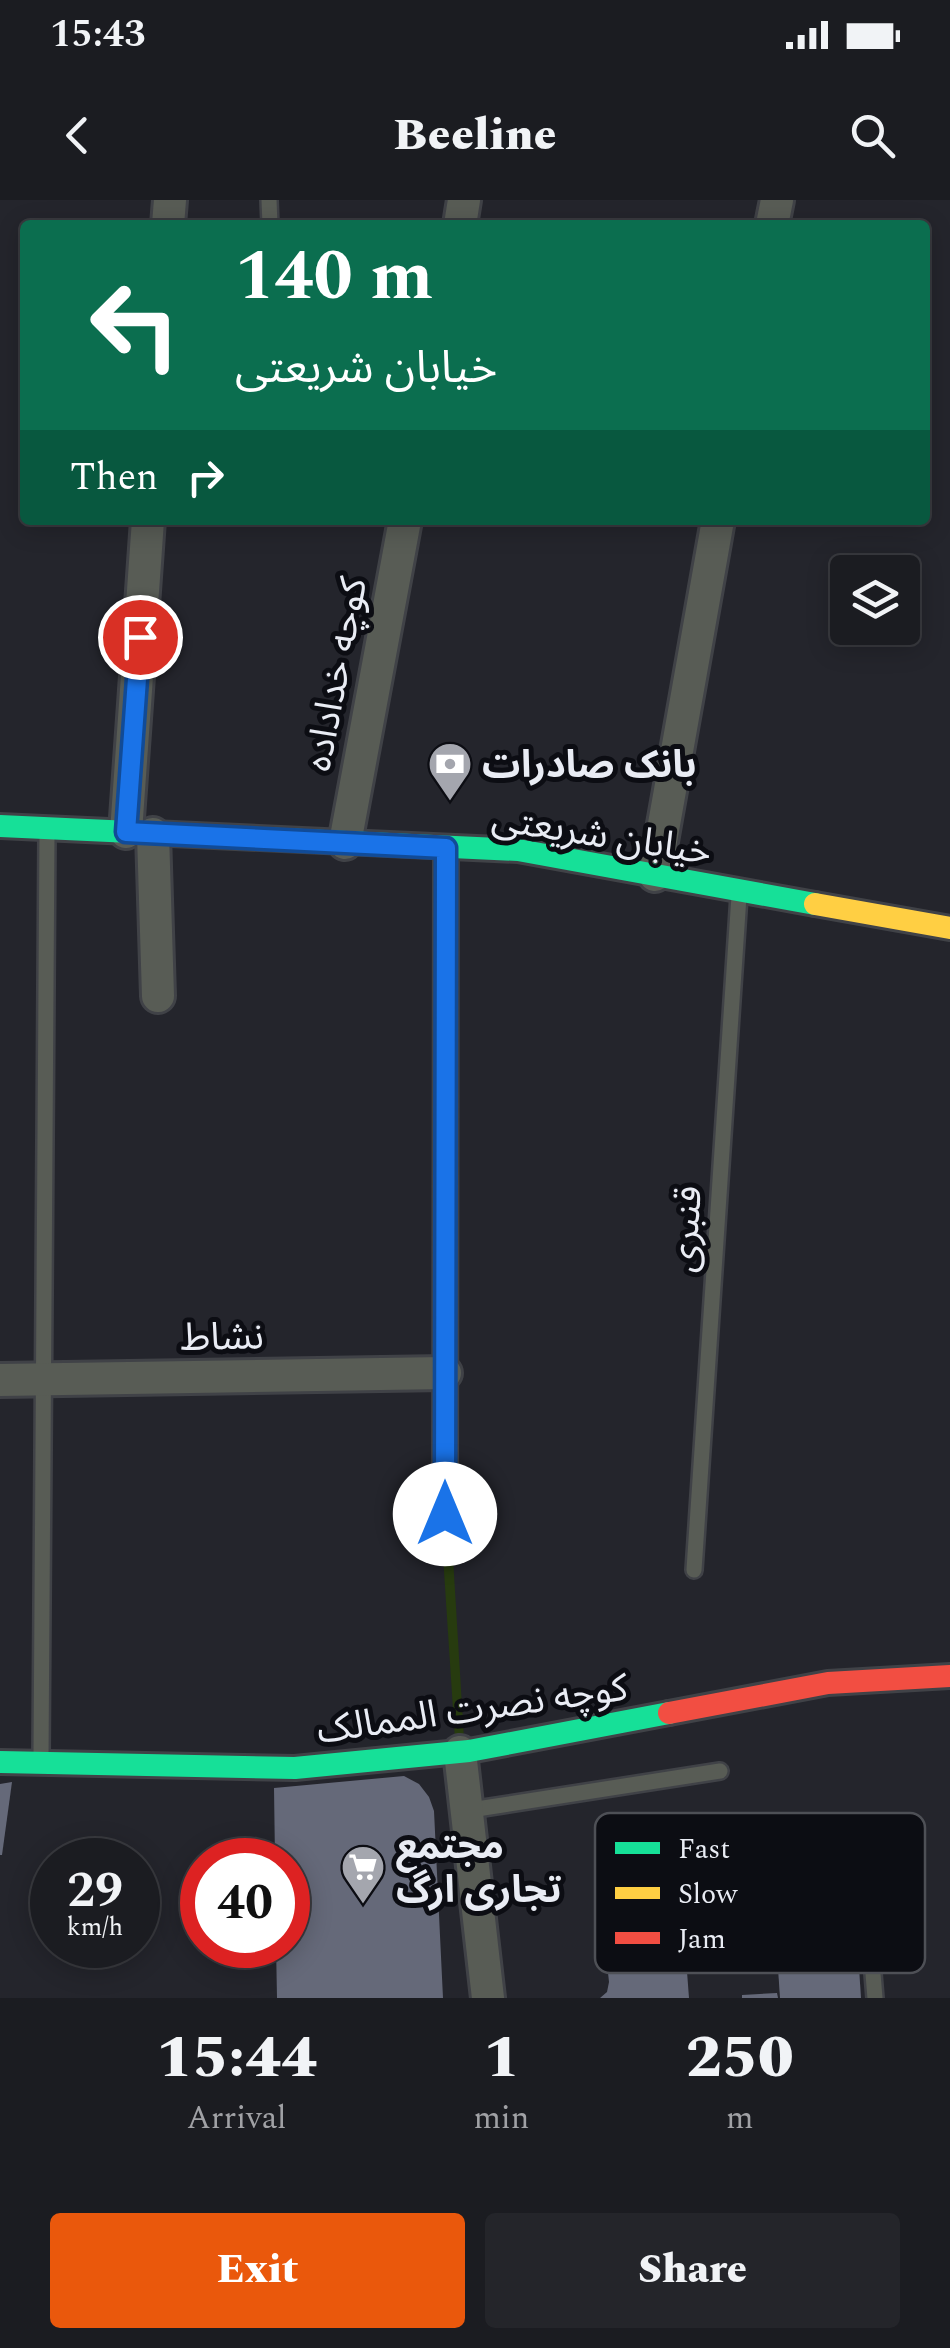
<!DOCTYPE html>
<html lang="en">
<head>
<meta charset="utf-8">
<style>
	body { margin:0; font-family:Spectral,"Noto Sans Arabic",serif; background:#24252a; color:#f1f3f6; height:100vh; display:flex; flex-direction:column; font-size:38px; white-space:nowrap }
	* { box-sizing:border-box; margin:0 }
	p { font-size:32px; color:#a0a1a5 }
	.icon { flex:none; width:55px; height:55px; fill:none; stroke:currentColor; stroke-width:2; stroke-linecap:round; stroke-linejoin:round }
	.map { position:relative; height:1798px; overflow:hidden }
	.drawer { display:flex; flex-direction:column; background:#1b1c21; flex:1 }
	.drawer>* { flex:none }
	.banner { position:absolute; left:20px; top:20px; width:910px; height:305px; border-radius:10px; box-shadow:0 5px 25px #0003,0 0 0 2px #393a3f; background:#0b6e4f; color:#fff; overflow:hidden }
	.buttons { position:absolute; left:830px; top:355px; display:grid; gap:20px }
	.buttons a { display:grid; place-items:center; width:90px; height:90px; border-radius:10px; background:#1b1c21; box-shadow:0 5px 25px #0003,0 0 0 2px #393a3f; font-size:50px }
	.speed { position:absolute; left:30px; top:1638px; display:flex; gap:20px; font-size:50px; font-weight:700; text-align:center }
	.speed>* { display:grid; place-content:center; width:130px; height:130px; border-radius:50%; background:#1b1c21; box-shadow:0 5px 25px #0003,0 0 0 2px #393a3f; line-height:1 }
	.speed small { font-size:25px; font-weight:400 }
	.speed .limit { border:15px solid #d22; background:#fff; color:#111 }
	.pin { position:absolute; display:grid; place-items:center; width:85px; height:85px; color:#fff; margin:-42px; border:5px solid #fff; border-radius:50%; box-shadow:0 2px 10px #0007 }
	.me { position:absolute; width:110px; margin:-55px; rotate:0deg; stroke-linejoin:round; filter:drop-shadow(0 0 8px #0008) }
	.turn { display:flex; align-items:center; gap:35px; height:210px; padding:0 50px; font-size:45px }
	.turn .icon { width:130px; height:130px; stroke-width:2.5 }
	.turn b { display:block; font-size:70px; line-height:85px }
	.then { display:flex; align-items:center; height:95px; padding:0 50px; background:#0003; gap:20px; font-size:38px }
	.eta { display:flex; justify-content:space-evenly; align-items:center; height:170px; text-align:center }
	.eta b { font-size:60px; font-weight:800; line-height:70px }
	.button { display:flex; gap:20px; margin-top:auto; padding:20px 50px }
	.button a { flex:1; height:115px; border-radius:10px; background:#ea580c; color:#fff; font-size:40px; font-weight:800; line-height:115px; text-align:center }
	.button a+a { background:#24252a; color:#f1f3f6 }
	.status { display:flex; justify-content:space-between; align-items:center; height:70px; padding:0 50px; background:#1b1c21; direction:ltr }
	.status svg { height:28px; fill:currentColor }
	header { display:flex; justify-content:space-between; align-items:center; height:130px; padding:0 50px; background:#1b1c21; font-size:45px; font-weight:800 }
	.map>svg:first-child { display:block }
	.green { fill:#273b0f }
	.building { fill:#656979 }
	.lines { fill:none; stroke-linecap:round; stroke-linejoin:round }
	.lane-casing { stroke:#404247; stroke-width:20 }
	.street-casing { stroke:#404247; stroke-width:38 }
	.fast-casing { stroke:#404247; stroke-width:28 }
	.slow-casing { stroke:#404247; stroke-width:28 }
	.jam-casing { stroke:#404247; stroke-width:28 }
	.lane { stroke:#585c55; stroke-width:15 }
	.street { stroke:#585c55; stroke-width:32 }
	.fast { stroke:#16e098; stroke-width:22 }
	.slow { stroke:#ffcf43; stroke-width:22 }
	.jam { stroke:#f24e42; stroke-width:22 }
	.route-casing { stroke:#114b97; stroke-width:25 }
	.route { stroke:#1a73e8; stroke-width:18 }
	.labels { text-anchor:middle; stroke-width:10; stroke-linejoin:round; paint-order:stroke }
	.street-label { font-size:38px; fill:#e9ecf4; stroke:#0c0d13 }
	.poi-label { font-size:38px; font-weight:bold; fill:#e9ecf4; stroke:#0c0d13; text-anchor:start }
	.key { fill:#0c0d13; stroke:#4e5056; stroke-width:2.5 }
	.key-label { font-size:28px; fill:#e9ecf4 }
</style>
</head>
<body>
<div class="status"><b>15:43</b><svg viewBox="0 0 49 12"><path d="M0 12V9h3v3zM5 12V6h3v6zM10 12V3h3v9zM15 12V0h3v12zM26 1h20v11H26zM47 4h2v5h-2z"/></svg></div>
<header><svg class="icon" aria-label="back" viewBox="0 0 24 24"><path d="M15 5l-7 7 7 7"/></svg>Beeline<svg class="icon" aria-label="search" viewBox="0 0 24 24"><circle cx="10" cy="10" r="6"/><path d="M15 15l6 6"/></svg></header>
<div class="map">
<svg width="950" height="1798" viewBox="0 0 950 1798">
	<rect width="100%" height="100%" fill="#24252c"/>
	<polygon class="green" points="441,1325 451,1325 464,1539 455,1540"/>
	<g class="building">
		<polygon points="404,1576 419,1584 429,1597 434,1611 443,1798 277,1798 276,1745 288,1745 288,1660 275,1660 274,1588"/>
		<polygon points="12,1582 2,1655 0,1655 0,1584"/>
		<polygon points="852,1659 861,1798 780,1798 771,1664"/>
		<polygon points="685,1745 689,1798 600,1798 607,1792 609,1782 606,1754"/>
		<polygon points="777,1793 778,1798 742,1798 742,1795"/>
	</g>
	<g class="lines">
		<defs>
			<g id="lane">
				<polyline points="269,0 270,25"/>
				<polyline points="694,1370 739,696"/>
				<polyline points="41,1559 47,632"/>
				<polyline points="464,1611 720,1571"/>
				<polyline points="864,1663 875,1798"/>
			</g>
			<g id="street">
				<polyline points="168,25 170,0"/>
				<polyline points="460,25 464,0"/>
				<polyline points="772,25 777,0"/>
				<polyline points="126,632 148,320"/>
				<polyline points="153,634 158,796"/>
				<polyline points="345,643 405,320"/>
				<polyline points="655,675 718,320"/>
				<polyline points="0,1180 445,1173"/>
				<polyline points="460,1552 488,1798"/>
			</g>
			<g id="fast">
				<polyline points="0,626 518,650 815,704"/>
				<polyline points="445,1313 446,648"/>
				<polyline points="0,1562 295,1568 469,1551 669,1513"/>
			</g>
			<polyline id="slow" points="815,704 950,728"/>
			<polyline id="jam" points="669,1513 828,1483 950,1476"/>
		</defs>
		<use href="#lane" class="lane-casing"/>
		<use href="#street" class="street-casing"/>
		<use href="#fast" class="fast-casing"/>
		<use href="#slow" class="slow-casing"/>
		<use href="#jam" class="jam-casing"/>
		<use href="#lane" class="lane"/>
		<use href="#street" class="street"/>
		<use href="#fast" class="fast"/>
		<use href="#slow" class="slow"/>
		<use href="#jam" class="jam"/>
	</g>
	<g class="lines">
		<defs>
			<polyline id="route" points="140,437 126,632 446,648 445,1314"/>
		</defs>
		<use href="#route" class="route-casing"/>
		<use href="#route" class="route"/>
	</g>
	<defs>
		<symbol id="bank-pin" viewBox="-11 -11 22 30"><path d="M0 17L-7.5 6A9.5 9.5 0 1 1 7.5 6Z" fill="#a4a6ae" stroke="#0c0d13"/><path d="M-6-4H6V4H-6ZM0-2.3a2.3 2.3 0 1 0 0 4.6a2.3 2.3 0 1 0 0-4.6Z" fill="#fff"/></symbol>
		<symbol id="supermarket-pin" viewBox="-11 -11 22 30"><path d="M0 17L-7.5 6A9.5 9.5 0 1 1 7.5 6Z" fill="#a4a6ae" stroke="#0c0d13"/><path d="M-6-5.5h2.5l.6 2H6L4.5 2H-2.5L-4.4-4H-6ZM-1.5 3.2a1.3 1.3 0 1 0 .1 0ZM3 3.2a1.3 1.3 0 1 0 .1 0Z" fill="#fff"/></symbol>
	</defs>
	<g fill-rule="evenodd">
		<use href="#bank-pin" x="425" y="539" width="50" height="68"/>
		<use href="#supermarket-pin" x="338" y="1642" width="50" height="68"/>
	</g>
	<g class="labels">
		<g class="street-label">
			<text transform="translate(335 474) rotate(-79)" y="13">کوچه خداداده</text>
			<text transform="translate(602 634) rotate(9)" y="13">خیابان شریعتی</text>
			<text transform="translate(685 1029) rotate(-86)" y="13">قنبری</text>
			<text transform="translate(222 1136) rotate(-1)" y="13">نشاط</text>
			<text transform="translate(472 1508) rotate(-8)" y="13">کوچه نصرت الممالک</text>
		</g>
		<g class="poi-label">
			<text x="482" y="577">بانک صادرات</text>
			<text x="396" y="1658">مجتمع<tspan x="396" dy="44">تجاری ارگ</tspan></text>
		</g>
	</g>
	<rect x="595" y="1613" width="330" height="160" rx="15" class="key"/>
	<rect x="615" y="1642" width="45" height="12" fill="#16e098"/>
	<rect x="615" y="1687" width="45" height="12" fill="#ffcf43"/>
	<rect x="615" y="1732" width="45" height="12" fill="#f24e42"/>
	<g class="key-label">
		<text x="678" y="1658">Fast</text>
		<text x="678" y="1703">Slow</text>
		<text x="678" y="1748">Jam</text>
	</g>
</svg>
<div class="buttons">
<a><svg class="icon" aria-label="layers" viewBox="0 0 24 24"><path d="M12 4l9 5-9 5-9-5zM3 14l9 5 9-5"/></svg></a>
</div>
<div class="speed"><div>29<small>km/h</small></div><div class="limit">40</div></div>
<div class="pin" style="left:140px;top:437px;background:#d93025"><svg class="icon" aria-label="arrive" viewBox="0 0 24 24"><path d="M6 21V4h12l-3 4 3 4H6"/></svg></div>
<svg class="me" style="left:445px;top:1314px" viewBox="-20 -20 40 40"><circle r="19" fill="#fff"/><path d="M0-13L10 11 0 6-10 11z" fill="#1a73e8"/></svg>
<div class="banner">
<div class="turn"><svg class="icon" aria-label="left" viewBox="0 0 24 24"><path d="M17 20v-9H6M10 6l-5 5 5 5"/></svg><div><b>140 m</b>خیابان شریعتی</div></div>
<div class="then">Then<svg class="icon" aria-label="right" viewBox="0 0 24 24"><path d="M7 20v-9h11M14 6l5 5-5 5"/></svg></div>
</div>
</div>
<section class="drawer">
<div class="eta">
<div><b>15:44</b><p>Arrival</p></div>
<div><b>1</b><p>min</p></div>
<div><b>250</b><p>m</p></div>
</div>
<div class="button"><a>Exit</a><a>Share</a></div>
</section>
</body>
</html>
